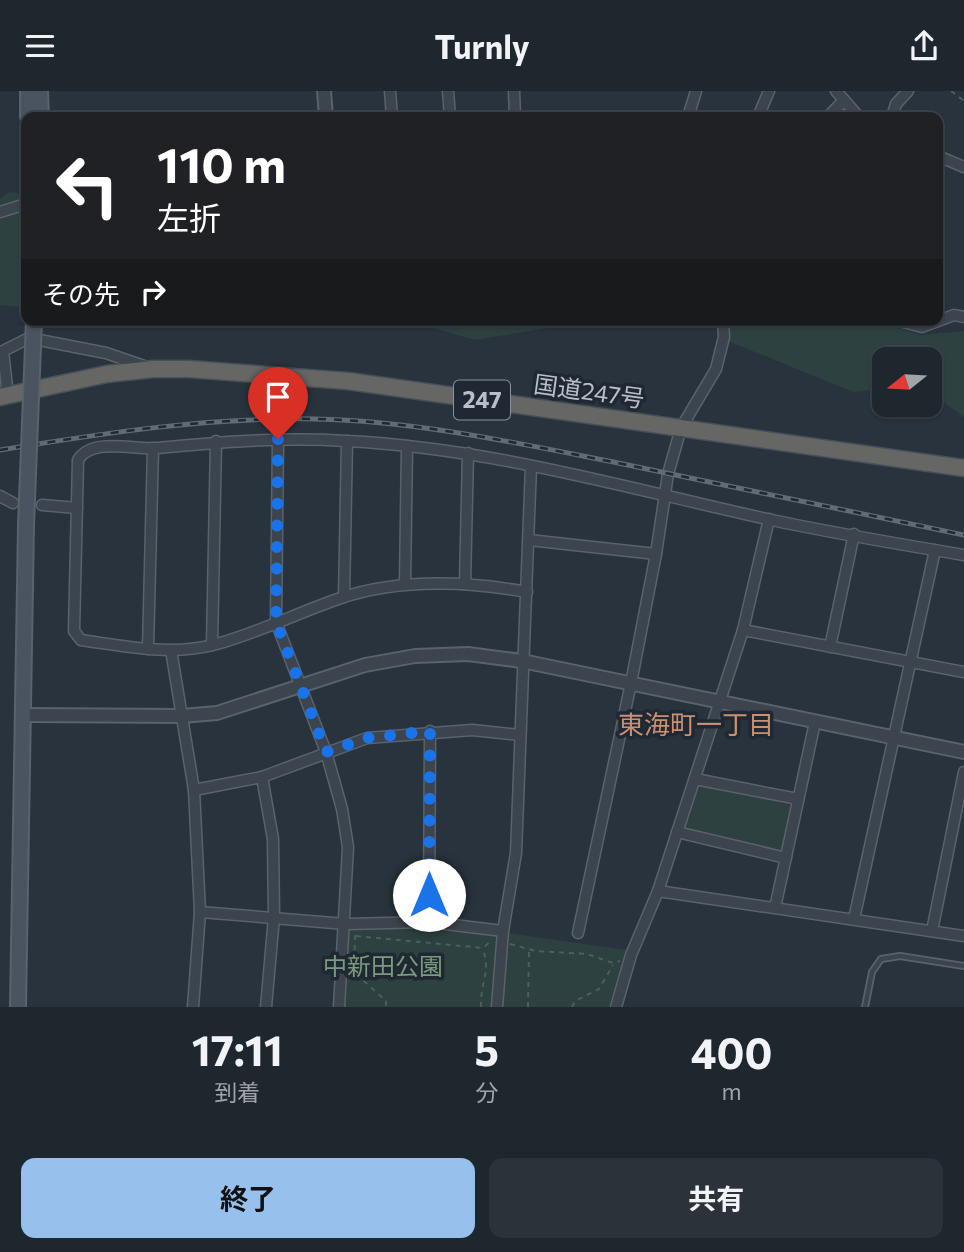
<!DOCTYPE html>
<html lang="ja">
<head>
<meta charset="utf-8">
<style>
	body { margin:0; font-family:Commissioner,"Noto Sans JP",sans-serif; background:#2b323a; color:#f1f3f6; height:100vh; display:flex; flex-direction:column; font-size:26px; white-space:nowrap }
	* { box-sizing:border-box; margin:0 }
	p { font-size:23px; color:#a1a5aa }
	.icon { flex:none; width:38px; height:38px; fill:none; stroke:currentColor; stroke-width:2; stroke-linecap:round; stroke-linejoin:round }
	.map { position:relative; height:916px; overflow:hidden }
	.sheet { display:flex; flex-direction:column; background:#1e262e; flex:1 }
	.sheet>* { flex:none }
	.hud { position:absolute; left:21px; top:21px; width:922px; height:214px; border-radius:14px; box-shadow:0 2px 5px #0004,0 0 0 2px #3c434a; background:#202124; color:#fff; overflow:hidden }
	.needle { width:46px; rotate:252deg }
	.controls { position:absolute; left:872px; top:256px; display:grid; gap:14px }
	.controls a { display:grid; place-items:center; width:70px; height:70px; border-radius:14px; background:#1e262e; box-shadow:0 2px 5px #0004,0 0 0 2px #3c434a; font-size:35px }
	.pin { position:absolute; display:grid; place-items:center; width:60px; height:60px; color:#fff; margin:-72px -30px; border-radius:50% 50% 50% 0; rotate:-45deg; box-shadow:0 0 7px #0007 }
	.pin .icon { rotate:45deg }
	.me { position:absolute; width:77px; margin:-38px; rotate:0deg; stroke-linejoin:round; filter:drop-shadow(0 0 5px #0008) }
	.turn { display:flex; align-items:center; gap:24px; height:147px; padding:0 21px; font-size:32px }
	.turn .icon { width:91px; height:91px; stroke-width:2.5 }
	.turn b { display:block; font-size:49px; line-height:60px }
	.then { display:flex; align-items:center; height:66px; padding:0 21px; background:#0003; gap:14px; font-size:26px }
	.eta { display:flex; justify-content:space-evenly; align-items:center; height:119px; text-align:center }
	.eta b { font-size:42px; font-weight:700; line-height:49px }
	.primary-button { display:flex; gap:14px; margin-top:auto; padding:14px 21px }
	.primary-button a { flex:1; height:80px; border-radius:14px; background:#98c0ed; color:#111; font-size:28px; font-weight:700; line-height:80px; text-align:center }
	.primary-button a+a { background:#2b323a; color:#f1f3f6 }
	header { display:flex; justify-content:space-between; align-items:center; height:91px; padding:0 21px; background:#1e262e; font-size:32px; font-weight:700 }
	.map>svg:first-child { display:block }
	.green { fill:#2d4140 }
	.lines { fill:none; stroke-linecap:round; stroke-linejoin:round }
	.service-casing { stroke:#5a626b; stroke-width:8 }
	.minor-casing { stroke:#5a626b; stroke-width:13 }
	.tertiary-casing { stroke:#5a626b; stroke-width:16 }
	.secondary-casing { stroke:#5a626b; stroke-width:18 }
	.trunk-casing { stroke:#474f58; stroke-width:19 }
	.path { stroke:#4c5e5f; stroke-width:2; stroke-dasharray:5 5; stroke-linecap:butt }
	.service { stroke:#3c444d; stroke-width:4.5 }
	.minor { stroke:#3c444d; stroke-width:10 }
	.tertiary { stroke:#3c444d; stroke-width:12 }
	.secondary { stroke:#4a5460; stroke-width:14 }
	.trunk { stroke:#666664; stroke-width:16 }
	.rail-casing { stroke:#606b76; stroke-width:5 }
	.rail { stroke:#202933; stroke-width:2.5; stroke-dasharray:8; stroke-linecap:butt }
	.secondary-bridge-casing { stroke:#5a626b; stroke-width:18; stroke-linecap:butt }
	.secondary-bridge { stroke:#4a5460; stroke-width:14 }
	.route { stroke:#1a73e8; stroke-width:12; stroke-dasharray:0 21.6 }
	.labels { text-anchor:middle; stroke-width:7; stroke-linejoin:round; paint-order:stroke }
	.shield { fill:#202933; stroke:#8a929b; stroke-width:2 }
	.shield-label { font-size:23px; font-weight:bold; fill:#b8bfc8 }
	.street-label { font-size:24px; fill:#b8bfc8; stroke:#202933 }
	.park-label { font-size:24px; fill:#799b7e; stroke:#202933 }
	.neighbourhood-label { font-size:26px; fill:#ca9071; stroke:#202933 }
</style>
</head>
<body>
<header><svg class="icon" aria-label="menu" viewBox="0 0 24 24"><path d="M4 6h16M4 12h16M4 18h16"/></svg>Turnly<svg class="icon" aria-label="share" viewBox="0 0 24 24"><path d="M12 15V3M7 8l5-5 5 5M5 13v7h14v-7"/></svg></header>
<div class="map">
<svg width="964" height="916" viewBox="0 0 964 916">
	<rect width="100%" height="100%" fill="#28333d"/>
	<g class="green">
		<polygon points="9,101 26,103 26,217 0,214 0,108"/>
		<polygon points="144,229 354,229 184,234"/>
		<polygon points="405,229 595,229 475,249"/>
		<polygon points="742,229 877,229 920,244 964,240 964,326 929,300 929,268 884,268 884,298 853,301 728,250 728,236"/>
		<polygon points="693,690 793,715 782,761 683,737"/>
		<polygon points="346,833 496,843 499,846 494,916 339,916"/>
		<polygon points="508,842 627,859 609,916 502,916"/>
	</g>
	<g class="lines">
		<defs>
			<polyline id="service" points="865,916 872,881 881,868 900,865 964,875"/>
			<g id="minor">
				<polyline points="390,0 392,26"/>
				<polyline points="448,0 450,26"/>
				<polyline points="514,0 515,26"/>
				<polyline points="836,0 859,26"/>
				<polyline points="688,26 696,0"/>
				<polyline points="758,26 769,0"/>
				<polyline points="828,26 844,9"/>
				<polyline points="892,26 896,13 908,0"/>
				<polyline points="938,65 964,76"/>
				<polyline points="0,121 26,113"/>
				<polyline points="896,229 922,236 954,224 964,226"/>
				<polyline points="8,305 3,260 29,247 106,262 147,276"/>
				<polyline points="278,348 276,531 326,661 342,718 348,756 339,916"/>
				<polyline points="0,405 13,412"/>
				<polyline points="42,414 77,417"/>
				<polyline points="529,449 656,463"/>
				<polyline points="405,493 407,355"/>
				<polyline points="465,493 468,362"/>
				<path d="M 527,501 C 465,490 399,487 338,508 C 297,522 256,543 213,554 C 170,565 124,555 81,549 L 74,540 L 78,369 C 92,346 133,359 157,357 C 220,351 282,346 346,350 C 490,357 627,397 767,428 C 832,442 898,453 964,464"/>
				<polyline points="344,506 347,350"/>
				<polyline points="743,539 964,581"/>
				<polyline points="212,554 216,350"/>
				<polyline points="830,556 854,443"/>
				<polyline points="148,558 153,357"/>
				<polyline points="171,559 194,699 200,821 193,916"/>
				<polyline points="262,686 273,748 274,826 266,916"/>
				<polyline points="695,688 798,708"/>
				<polyline points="194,699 262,686 367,647 472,639 520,644"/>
				<polyline points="677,741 786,767"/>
				<polyline points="658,800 964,845"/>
				<polyline points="775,817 815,631"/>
				<polyline points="200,821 346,833 429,831 430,640"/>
				<polyline points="854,828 935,459"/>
				<polyline points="429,831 503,840"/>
				<polyline points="932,840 964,681"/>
				<polyline points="578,842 631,592 656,463 668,383 681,337 716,278 724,246 723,229"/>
				<polyline points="497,916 503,840 516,762 531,375"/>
				<polyline points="616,916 631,864 658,800 743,539 769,428"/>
			</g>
			<g id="tertiary">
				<polyline points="324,0 326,26"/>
				<polyline points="24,624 182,625 217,622 365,574 415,565 468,563 522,570 964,661"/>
			</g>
			<g id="secondary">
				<polyline points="28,0 28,26"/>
				<polyline points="40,0 41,26"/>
				<polyline points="18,916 26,434"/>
			</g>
			<polyline id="trunk" points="0,306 107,283 153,278 189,278 348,290 964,377"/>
		</defs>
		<use href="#service" class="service-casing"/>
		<use href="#minor" class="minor-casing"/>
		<use href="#tertiary" class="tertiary-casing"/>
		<use href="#secondary" class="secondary-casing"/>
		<use href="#trunk" class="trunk-casing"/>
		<g class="path">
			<polyline points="951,0 964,10"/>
			<polyline points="355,844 354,881 386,910 386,916"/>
			<polyline points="356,845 483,857 491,850"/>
			<polyline points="510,853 536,860 587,863 613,872 620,870"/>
			<path d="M 481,916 C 480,891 491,883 483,858"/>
			<polyline points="528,916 529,858"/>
			<polyline points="572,916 575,910 599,898 613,874"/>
		</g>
		<use href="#service" class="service"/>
		<use href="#minor" class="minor"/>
		<use href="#tertiary" class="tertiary"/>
		<use href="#secondary" class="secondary"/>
		<use href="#trunk" class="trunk"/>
		<defs>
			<path id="rail" d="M 0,359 C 105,342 208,326 315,328 C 419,330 521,353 623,373 C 737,397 850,420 964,444"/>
		</defs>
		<use href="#rail" class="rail-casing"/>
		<use href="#rail" class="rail"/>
		<defs>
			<polyline id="secondary-bridge" points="26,434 34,229"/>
		</defs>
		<use href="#secondary-bridge" class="secondary-bridge-casing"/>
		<use href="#secondary-bridge" class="secondary-bridge"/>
	</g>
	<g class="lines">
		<polyline class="route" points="278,348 276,531 326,661 367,647 430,640 429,804"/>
	</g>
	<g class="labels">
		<rect class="shield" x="454" y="289.5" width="56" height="39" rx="5"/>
		<g class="shield-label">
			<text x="482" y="317">247</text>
		</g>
		<g class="street-label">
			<text transform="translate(589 301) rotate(8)" y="8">国道247号</text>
		</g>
		<g class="park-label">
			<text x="383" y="884">中新田公園</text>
		</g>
		<g class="neighbourhood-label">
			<text x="696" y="643">東海町一丁目</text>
		</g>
	</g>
</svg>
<div class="controls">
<a><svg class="needle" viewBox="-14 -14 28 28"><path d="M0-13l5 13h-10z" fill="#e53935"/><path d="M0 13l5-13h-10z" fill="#a1a5aa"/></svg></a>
</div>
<div class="pin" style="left:278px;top:348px;background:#d93025"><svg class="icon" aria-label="arrive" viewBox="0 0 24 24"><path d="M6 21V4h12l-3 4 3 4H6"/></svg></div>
<svg class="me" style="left:429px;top:804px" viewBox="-20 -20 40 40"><circle r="19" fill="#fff"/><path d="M0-13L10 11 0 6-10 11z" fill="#1a73e8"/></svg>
<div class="hud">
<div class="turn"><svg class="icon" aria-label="left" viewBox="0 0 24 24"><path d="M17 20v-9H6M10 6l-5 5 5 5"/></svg><div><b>110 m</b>左折</div></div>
<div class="then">その先<svg class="icon" aria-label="right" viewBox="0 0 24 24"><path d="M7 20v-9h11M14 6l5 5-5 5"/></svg></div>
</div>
</div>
<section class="sheet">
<div class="eta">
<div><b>17:11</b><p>到着</p></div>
<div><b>5</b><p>分</p></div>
<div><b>400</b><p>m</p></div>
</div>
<div class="primary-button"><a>終了</a><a>共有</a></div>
</section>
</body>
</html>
